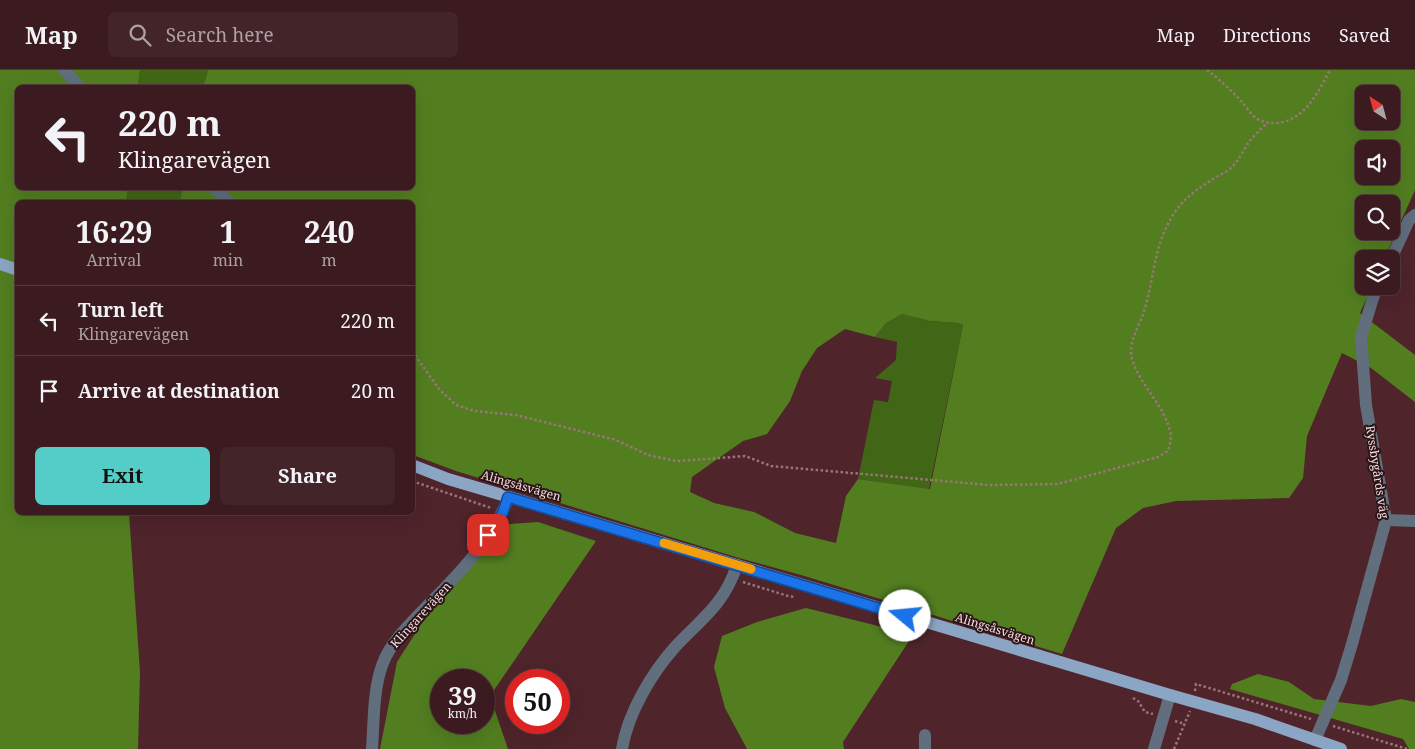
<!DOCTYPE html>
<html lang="en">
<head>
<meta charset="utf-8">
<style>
	body { margin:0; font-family:"Noto Serif",serif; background:#422429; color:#f1f3f6; height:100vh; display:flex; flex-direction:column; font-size:19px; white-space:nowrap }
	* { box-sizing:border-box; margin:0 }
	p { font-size:16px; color:#aca1a5 }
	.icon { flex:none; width:28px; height:28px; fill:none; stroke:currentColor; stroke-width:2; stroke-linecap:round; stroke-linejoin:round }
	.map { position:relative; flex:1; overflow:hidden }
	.panel { position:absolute; left:15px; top:130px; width:400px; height:315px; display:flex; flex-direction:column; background:#3b1b20; border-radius:8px; box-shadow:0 5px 20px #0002,0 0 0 1px #54393e }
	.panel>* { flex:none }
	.guide { position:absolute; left:15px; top:15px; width:400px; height:105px; border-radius:8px; box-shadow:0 5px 20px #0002,0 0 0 1px #54393e; background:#3b1b20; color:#f1f3f6; overflow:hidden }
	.needle { width:32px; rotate:324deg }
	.tools { position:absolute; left:1355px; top:15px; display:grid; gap:10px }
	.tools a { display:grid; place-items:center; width:45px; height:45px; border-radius:8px; background:#3b1b20; box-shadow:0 5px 20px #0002,0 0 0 1px #54393e; font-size:25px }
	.speed { position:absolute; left:430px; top:599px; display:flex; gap:10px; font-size:25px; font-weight:700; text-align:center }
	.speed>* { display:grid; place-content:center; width:65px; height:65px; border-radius:50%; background:#3b1b20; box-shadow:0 5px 20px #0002,0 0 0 1px #54393e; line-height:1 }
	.speed small { font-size:12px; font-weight:400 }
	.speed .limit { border:8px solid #d22; background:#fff; color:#111 }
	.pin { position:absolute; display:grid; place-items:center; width:42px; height:42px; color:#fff; margin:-21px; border-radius:10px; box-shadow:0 2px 8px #0006 }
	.me { position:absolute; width:55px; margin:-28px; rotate:287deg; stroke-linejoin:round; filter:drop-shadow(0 0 4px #0008) }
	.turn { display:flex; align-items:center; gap:18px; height:105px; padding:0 20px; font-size:22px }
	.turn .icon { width:65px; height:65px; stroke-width:2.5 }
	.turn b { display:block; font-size:35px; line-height:42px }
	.eta { display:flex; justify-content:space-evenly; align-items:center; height:85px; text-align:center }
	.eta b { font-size:30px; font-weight:700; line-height:35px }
	.button { display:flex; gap:10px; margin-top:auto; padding:10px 20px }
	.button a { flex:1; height:58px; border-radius:8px; background:#54cdc8; color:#111; font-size:20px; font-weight:700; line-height:58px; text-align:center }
	.button a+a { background:#422429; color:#f1f3f6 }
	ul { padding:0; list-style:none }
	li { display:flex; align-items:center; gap:15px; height:70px; padding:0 20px; border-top:1px solid #54393e }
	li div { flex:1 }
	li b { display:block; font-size:19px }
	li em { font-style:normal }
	header { display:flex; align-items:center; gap:30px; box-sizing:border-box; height:70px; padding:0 25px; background:#3b1b20; border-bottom:1px solid #54393e }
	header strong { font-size:24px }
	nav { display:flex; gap:28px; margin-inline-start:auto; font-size:18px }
	.search { width:350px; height:45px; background:#422429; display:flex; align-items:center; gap:12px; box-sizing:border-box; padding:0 18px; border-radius:8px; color:#aca1a5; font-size:19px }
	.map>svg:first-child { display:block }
	.green { fill:#416716 }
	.forest { fill:#527e20; fill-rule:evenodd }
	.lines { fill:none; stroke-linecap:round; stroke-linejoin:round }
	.path { stroke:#9a757a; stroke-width:2.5; stroke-dasharray:2.5 2.5; stroke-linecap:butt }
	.minor { stroke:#606e7d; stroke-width:12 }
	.major { stroke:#8ba6c5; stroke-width:12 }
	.route-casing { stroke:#114b97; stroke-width:12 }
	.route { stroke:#1a73e8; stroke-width:9 }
	.slow { stroke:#f59e0b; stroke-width:9 }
	.labels { text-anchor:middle; stroke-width:4; stroke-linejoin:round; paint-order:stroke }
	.street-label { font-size:12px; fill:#f8dbdd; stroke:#291517 }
</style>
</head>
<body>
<header>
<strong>Map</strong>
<div class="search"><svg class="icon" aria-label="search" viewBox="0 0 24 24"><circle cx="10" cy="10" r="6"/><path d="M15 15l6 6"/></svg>Search here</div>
<nav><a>Map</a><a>Directions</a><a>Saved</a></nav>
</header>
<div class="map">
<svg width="1415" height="679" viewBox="0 0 1415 679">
	<rect width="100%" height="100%" fill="#4f242b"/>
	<g class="green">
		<polygon points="140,0 208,0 203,17 138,18"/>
		<polygon points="128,118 182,118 180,132 126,132"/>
		<path d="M 901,244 C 911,245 920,249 930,251 C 941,253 953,251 963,255 L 929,419 L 858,409 L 874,330 L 888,332 L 892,311 L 875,308 L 896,290 L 897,272 L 875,267 L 886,253 Z"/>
	</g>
	<g class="forest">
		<polygon points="0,0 140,0 138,17 18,18 18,118 128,118 126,132 18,132 18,442 129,443 140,602 138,679 0,679"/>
		<path d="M 208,0 L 1415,0 L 1415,120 L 1384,189 L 1364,189 L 1364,216 L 1372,216 L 1360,243 L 1415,285 L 1415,332 L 1371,298 L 1342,283 L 1307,366 L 1303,408 L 1289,428 L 1176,431 L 1143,438 L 1116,458 L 1062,584 L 801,505 L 739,488 L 456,401 L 413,385 L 412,132 L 180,132 L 182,118 L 412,118 L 412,18 L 203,17 ZM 1364,24 L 1391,24 L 1391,51 L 1364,51 ZM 1364,79 L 1391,79 L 1391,106 L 1364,106 ZM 1364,134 L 1391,134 L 1391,161 L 1364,161 ZM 902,244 L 930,251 L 957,253 L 963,255 L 930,419 L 858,409 L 846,426 L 836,473 L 795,463 L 754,442 L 714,433 L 690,422 L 692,407 L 743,371 L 767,364 L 790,331 L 802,301 L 817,278 L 845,259 L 875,267 L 886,253 Z"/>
		<path d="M 538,452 L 596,471 L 490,626 L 508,679 L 380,679 L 397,592 L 422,553 L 472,494 L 510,454 ZM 441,610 L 484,610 L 484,652 L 441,652 Z"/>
		<polygon points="806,538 890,559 909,571 843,672 844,679 747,679 725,638 714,597 722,566 757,552"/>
		<polygon points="1258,604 1289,612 1314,629 1371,636 1401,629 1415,632 1415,679 1409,679 1403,669 1230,619 1232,614"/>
	</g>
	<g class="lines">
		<g class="path">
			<path d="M 1207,0 C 1219,9 1231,20 1241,31 C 1246,36 1250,44 1256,48 C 1261,52 1268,53 1274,53 C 1304,53 1318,22 1330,0"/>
			<path d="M 412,281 L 439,319 L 456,335 L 474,341 L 516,345 L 616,370 L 648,385 L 676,391 L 708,389 L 745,386 L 771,396 L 989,415 L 1058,414 L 1158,387 L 1168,381 C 1169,376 1171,371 1171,366 C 1167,338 1142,318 1133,292 C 1126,272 1140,257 1145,238 C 1153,211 1154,183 1166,158 C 1177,134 1191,123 1213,109 C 1218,106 1224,103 1229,100 C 1238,92 1243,81 1249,72 C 1254,65 1261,59 1267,53"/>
			<polyline points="412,411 491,438"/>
			<polyline points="743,512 788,526 795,527"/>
			<polyline points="1195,621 1196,614 1311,649"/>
			<polyline points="1133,628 1138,631 1145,642 1153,644"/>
			<polyline points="1175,651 1185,654"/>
			<polyline points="1333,656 1407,679"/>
			<polyline points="1174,679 1190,641"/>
		</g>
		<g class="minor">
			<polyline points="64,0 81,18"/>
			<polyline points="214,118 229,132"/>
			<polyline points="1391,189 1409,150 1415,145"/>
			<polyline points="1386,450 1415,451"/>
			<polyline points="925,665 925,679"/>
			<polyline points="1315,670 1341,610 1352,574 1386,450 1366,335 1361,267 1373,228 1378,216"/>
			<path d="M 372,679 C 374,651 373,618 383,593 C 391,571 414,550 430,533 C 461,502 492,469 509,427"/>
			<path d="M 622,679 C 628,643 651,604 675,577 C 702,548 724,535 737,495"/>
			<polyline points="1154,679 1170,625"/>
		</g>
		<g class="major">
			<polyline points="0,194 18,200"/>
			<polyline points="412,395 448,409 509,427 1170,625 1255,649 1341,679"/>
		</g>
	</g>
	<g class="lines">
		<defs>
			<polyline id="route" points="488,465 503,442 508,427 905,546"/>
		</defs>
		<use href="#route" class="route-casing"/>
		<use href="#route" class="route"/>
		<polyline class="slow" points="664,473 751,499"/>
	</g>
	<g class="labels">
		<g class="street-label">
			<text transform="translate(1377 402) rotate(81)" y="4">Ryssbygårds väg</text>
			<text transform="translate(521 416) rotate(16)" y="4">Alingsåsvägen</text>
			<text transform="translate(421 545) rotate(-48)" y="4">Klingarevägen</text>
			<text transform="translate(995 559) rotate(17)" y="4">Alingsåsvägen</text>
		</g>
	</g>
</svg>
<div class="tools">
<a><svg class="needle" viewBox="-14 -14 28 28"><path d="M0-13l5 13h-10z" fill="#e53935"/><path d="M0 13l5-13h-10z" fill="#aca1a5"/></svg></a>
<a><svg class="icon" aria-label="sound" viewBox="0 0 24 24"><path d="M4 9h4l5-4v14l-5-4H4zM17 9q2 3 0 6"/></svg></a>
<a><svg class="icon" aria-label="search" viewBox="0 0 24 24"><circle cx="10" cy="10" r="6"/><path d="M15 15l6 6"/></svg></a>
<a><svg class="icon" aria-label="layers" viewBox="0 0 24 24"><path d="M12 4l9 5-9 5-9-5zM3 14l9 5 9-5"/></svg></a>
</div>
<div class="speed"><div>39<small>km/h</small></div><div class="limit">50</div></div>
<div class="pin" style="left:488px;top:465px;background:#d93025"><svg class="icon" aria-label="arrive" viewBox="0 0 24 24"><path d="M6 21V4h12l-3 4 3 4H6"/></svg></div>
<svg class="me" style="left:905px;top:546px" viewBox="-20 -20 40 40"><circle r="19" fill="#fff"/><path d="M0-13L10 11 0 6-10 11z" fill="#1a73e8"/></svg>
<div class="guide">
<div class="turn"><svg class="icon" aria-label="left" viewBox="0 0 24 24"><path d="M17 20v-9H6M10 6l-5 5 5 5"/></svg><div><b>220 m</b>Klingarevägen</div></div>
</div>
<section class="panel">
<div class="eta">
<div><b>16:29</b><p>Arrival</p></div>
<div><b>1</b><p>min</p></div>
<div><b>240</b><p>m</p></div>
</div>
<ul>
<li><svg class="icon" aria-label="left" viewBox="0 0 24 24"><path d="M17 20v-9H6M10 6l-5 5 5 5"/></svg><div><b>Turn left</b><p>Klingarevägen</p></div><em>220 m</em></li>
<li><svg class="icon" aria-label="arrive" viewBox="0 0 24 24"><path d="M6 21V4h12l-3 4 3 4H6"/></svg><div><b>Arrive at destination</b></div><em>20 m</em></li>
</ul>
<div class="button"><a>Exit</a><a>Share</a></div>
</section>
</div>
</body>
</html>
